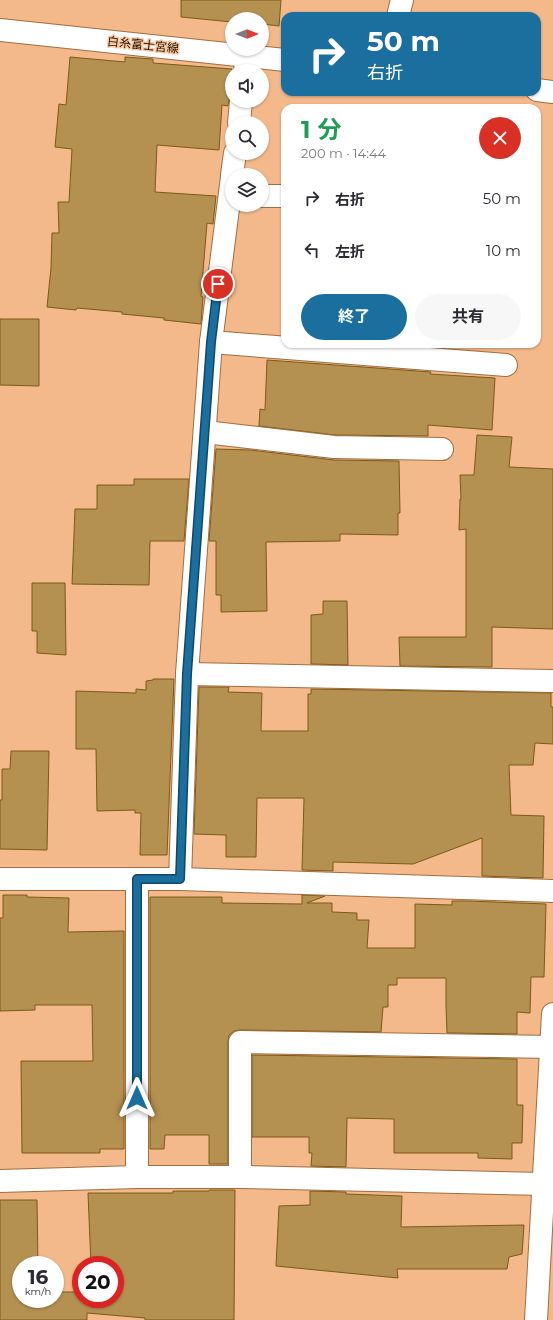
<!DOCTYPE html>
<html lang="ja">
<head>
<meta charset="utf-8">
<style>
	body { margin:0; font-family:Montserrat,"Noto Sans JP",sans-serif; background:#f7f7f7; color:#2b2b33; height:100vh; display:flex; flex-direction:column; font-size:15px; white-space:nowrap }
	* { box-sizing:border-box; margin:0 }
	p { font-size:13px; color:#7c7c81 }
	.icon { flex:none; width:22px; height:22px; fill:none; stroke:currentColor; stroke-width:2; stroke-linecap:round; stroke-linejoin:round }
	.map { position:relative; flex:1; overflow:hidden }
	.sheet { position:absolute; left:281px; top:104px; width:260px; height:244px; display:flex; flex-direction:column; background:#fff; border-radius:12px; box-shadow:0 1px 3px #0004 }
	.sheet>* { flex:none }
	.banner { position:absolute; left:281px; top:12px; width:260px; height:84px; border-radius:12px; box-shadow:0 1px 3px #0004; background:#1a6f9f; color:#fff; overflow:hidden }
	.needle { width:26px; rotate:90deg }
	.controls { position:absolute; left:225px; top:12px; display:grid; gap:8px }
	.controls a { display:grid; place-items:center; width:44px; height:44px; border-radius:50%; background:#fff; box-shadow:0 1px 3px #0004; font-size:20px }
	.speed { position:absolute; left:12px; top:1256px; display:flex; gap:8px; font-size:20px; font-weight:700; text-align:center }
	.speed>* { display:grid; place-content:center; width:52px; height:52px; border-radius:50%; background:#fff; box-shadow:0 1px 3px #0004; line-height:1 }
	.speed small { font-size:10px; font-weight:400 }
	.speed .limit { border:6px solid #d22; background:#fff; color:#111 }
	.pin { position:absolute; display:grid; place-items:center; width:34px; height:34px; color:#fff; margin:-17px; border:2px solid #fff; border-radius:50%; box-shadow:0 1px 4px #0007 }
	.me { position:absolute; width:44px; margin:-22px; rotate:0deg; stroke-linejoin:round; filter:drop-shadow(0 0 3px #0008) }
	.turn { display:flex; align-items:center; gap:14px; height:84px; padding:0 20px; font-size:18px }
	.turn .icon { width:52px; height:52px; stroke-width:2.5 }
	.turn b { display:block; font-size:28px; line-height:34px }
	.round { display:grid; place-items:center; flex:none; width:42px; height:42px; border-radius:21px; background:#f7f7f7 }
	.headline { display:flex; align-items:center; justify-content:space-between; height:68px; padding:0 20px }
	h1 { font-size:24px; font-weight:700; line-height:30px; color:#1e9e55 }
	.primary-button { display:flex; gap:8px; margin-top:auto; padding:8px 20px }
	.primary-button a { flex:1; height:46px; border-radius:24px; background:#1a6f9f; color:#fff; font-size:16px; font-weight:700; line-height:46px; text-align:center }
	.primary-button a+a { background:#f7f7f7; color:#2b2b33 }
	ul { padding:0; list-style:none }
	li { display:flex; align-items:center; gap:12px; height:52px; padding:0 20px }
	li div { flex:1 }
	li b { display:block; font-size:15px }
	li em { font-style:normal }
	.map>svg:first-child { display:block }
	.building { fill:#b49051; stroke:#7c5a17 }
	.lines { fill:none; stroke-linecap:round; stroke-linejoin:round }
	.minor-casing { stroke:#a36d40; stroke-width:24 }
	.major-casing { stroke:#a36d40; stroke-width:24 }
	.minor { stroke:#fff; stroke-width:22 }
	.major { stroke:#fff; stroke-width:22 }
	.route-casing { stroke:#114867; stroke-width:10 }
	.route { stroke:#1a6f9f; stroke-width:7 }
	.labels { text-anchor:middle; stroke-width:3; stroke-linejoin:round; paint-order:stroke }
	.street-label { font-size:12px; fill:#251101; stroke:#f8c9a3 }
</style>
</head>
<body>
<div class="map">
<svg width="553" height="1320" viewBox="0 0 553 1320">
	<rect width="100%" height="100%" fill="#f3b98a"/>
	<g class="building">
		<polygon points="181,0 281,0 279,26 262,24 262,19 232,19 232,22 181,17"/>
		<polygon points="70,57 125,62 125,57 153,59 153,63 232,69 230,95 228,106 222,105 219,150 157,145 155,192 216,196 213,224 207,223 201,296 203,297 201,324 164,320 164,318 122,314 122,312 77,308 76,310 47,307 51,268 52,233 59,233 58,202 69,202 72,149 55,147 59,104 66,105"/>
		<polygon points="0,319 39,319 39,386 0,385"/>
		<polygon points="267,360 431,372 430,374 495,378 492,430 428,425 428,436 335,435 259,426 260,409 265,410"/>
		<polygon points="477,435 512,437 509,467 553,469 553,629 492,627 492,667 400,666 399,637 466,637 466,529 459,530 460,499 461,499 460,475 474,475"/>
		<polygon points="216,449 250,450 334,460 399,461 400,513 398,513 398,535 340,534 340,541 266,542 267,611 221,612 221,595 216,595 216,541 209,541"/>
		<polygon points="134,479 189,479 184,541 150,541 149,585 72,584 75,509 97,509 97,485 134,485"/>
		<polygon points="32,583 65,583 66,655 37,653 37,631 32,631"/>
		<polygon points="323,601 347,601 348,665 311,664 311,615 323,614"/>
		<polygon points="153,679 174,679 167,855 140,855 141,813 135,813 135,810 97,811 96,749 76,749 76,691 136,693 136,689 146,690 146,681 153,680"/>
		<polygon points="199,687 229,687 228,692 262,693 261,731 308,731 308,694 311,694 311,689 551,693 551,707 553,707 553,744 535,743 533,765 509,765 511,815 544,816 543,878 482,876 482,838 413,864 333,862 333,871 302,870 304,798 257,798 256,857 226,857 226,835 194,834"/>
		<polygon points="11,751 49,751 47,850 0,849 0,800 2,800 2,769 10,769"/>
		<polygon points="3,895 27,895 27,897 69,898 68,932 124,931 124,1149 100,1149 100,1153 22,1153 21,1061 93,1061 92,1005 35,1005 35,1010 0,1011 0,918 3,918"/>
		<polygon points="302,895 325,896 307,903 332,903 332,912 357,913 357,920 369,920 367,948 415,948 415,904 452,905 452,901 468,901 546,904 544,977 531,977 530,1013 517,1012 517,1034 447,1033 446,1006 446,978 397,978 397,985 388,985 388,1007 383,1007 381,1032 240,1030 234,1031 229,1035 228,1042 228,1164 209,1164 209,1135 165,1135 164,1149 150,1149 150,897 222,897 222,903 302,904"/>
		<polygon points="252,1055 517,1059 517,1105 523,1105 522,1143 512,1143 512,1159 478,1158 478,1153 394,1153 394,1119 347,1118 346,1167 311,1166 312,1153 309,1153 309,1137 252,1137"/>
		<polygon points="209,1190 235,1190 234,1320 145,1320 145,1318 87,1313 87,1320 0,1320 0,1200 37,1200 38,1265 21,1265 21,1299 55,1299 55,1292 81,1292 81,1299 115,1299 115,1265 91,1265 88,1193 173,1193 173,1191 209,1191"/>
		<polygon points="310,1191 346,1192 346,1194 402,1196 401,1227 524,1225 522,1254 509,1257 507,1269 397,1269 398,1278 276,1266 279,1206 310,1205"/>
	</g>
	<g class="lines">
		<defs>
			<g id="minor">
				<polyline points="398,16 402,0"/>
				<polyline points="245,71 247,56"/>
				<polyline points="239,123 241,101"/>
				<polyline points="232,175 235,153"/>
				<polyline points="262,196 285,196"/>
				<polyline points="211,342 506,365"/>
				<polyline points="205,432 334,447 442,449"/>
				<polyline points="187,674 553,681"/>
				<polyline points="0,879 180,879 553,891"/>
				<polyline points="137,879 137,1177"/>
				<polyline points="180,879 187,674 211,342 232,177"/>
				<polyline points="240,1177 240,1042 551,1047"/>
				<polyline points="0,1181 137,1177 240,1177 544,1184"/>
				<polyline points="536,1320 553,1014"/>
			</g>
			<g id="major">
				<polyline points="0,30 285,60"/>
				<polyline points="537,90 553,92"/>
			</g>
		</defs>
		<use href="#minor" class="minor-casing"/>
		<use href="#major" class="major-casing"/>
		<use href="#minor" class="minor"/>
		<use href="#major" class="major"/>
	</g>
	<g class="lines">
		<defs>
			<polyline id="route" points="137,1098 137,879 180,879 187,674 211,342 218,284"/>
		</defs>
		<use href="#route" class="route-casing"/>
		<use href="#route" class="route"/>
	</g>
	<g class="labels">
		<g class="street-label">
			<text transform="translate(143 45) rotate(6)" y="4">白糸富士宮線</text>
		</g>
	</g>
</svg>
<div class="controls">
<a><svg class="needle" viewBox="-14 -14 28 28"><path d="M0-13l5 13h-10z" fill="#e53935"/><path d="M0 13l5-13h-10z" fill="#7c7c81"/></svg></a>
<a><svg class="icon" aria-label="sound" viewBox="0 0 24 24"><path d="M4 9h4l5-4v14l-5-4H4zM17 9q2 3 0 6"/></svg></a>
<a><svg class="icon" aria-label="search" viewBox="0 0 24 24"><circle cx="10" cy="10" r="6"/><path d="M15 15l6 6"/></svg></a>
<a><svg class="icon" aria-label="layers" viewBox="0 0 24 24"><path d="M12 4l9 5-9 5-9-5zM3 14l9 5 9-5"/></svg></a>
</div>
<div class="speed"><div>16<small>km/h</small></div><div class="limit">20</div></div>
<div class="pin" style="left:218px;top:284px;background:#d93025"><svg class="icon" aria-label="arrive" viewBox="0 0 24 24"><path d="M6 21V4h12l-3 4 3 4H6"/></svg></div>
<svg class="me" style="left:137px;top:1098px" viewBox="-20 -20 40 40"><path d="M0-17L14 15 0 8-14 15z" fill="#1a6f9f" stroke="#fff" stroke-width="4"/></svg>
<div class="banner">
<div class="turn"><svg class="icon" aria-label="right" viewBox="0 0 24 24"><path d="M7 20v-9h11M14 6l5 5-5 5"/></svg><div><b>50 m</b>右折</div></div>
</div>
<section class="sheet">
<div class="headline"><div><h1>1 分</h1><p>200 m · 14:44</p></div><a class="round" style="background:#d93025;color:#fff"><svg class="icon" aria-label="close" viewBox="0 0 24 24"><path d="M6 6l12 12M18 6L6 18"/></svg></a></div>
<ul>
<li><svg class="icon" aria-label="right" viewBox="0 0 24 24"><path d="M7 20v-9h11M14 6l5 5-5 5"/></svg><div><b>右折</b></div><em>50 m</em></li>
<li><svg class="icon" aria-label="left" viewBox="0 0 24 24"><path d="M17 20v-9H6M10 6l-5 5 5 5"/></svg><div><b>左折</b></div><em>10 m</em></li>
</ul>
<div class="primary-button"><a>終了</a><a>共有</a></div>
</section>
</div>
</body>
</html>
